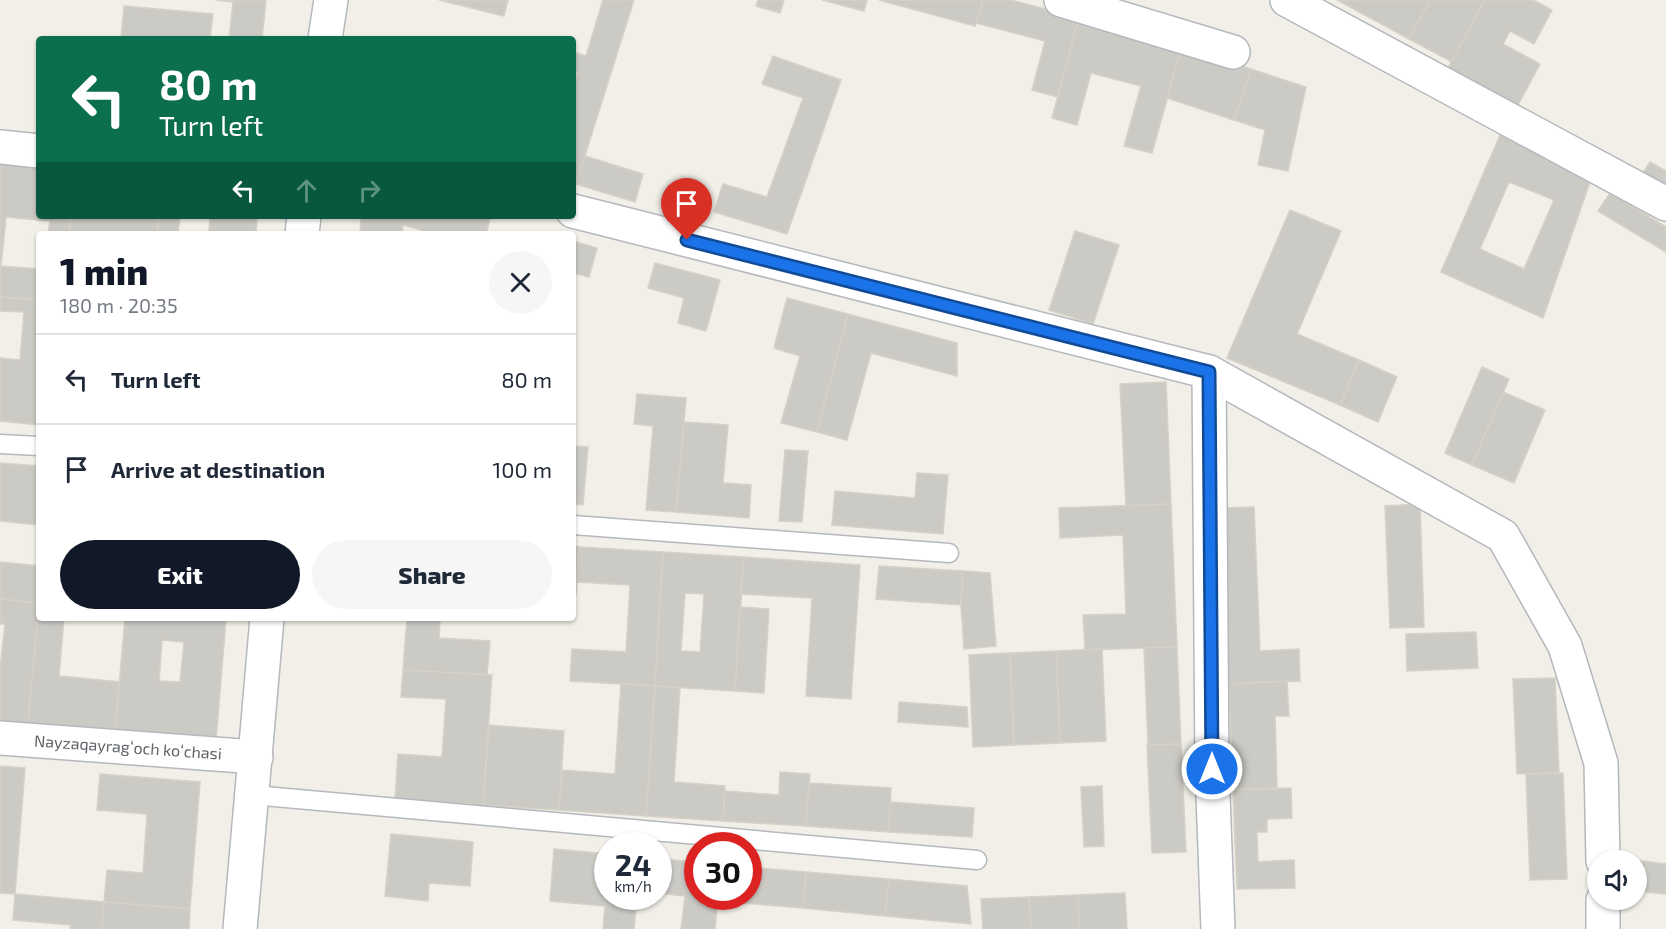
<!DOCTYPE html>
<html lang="en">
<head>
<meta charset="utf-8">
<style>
	body { margin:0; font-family:"Exo 2",sans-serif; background:#f6f6f7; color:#1f2937; height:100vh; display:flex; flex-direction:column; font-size:22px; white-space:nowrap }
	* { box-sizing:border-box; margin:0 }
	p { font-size:20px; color:#747a83 }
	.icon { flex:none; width:33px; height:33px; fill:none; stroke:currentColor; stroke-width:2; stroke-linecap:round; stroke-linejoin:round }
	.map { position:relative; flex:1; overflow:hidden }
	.side { position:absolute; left:36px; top:231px; width:540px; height:390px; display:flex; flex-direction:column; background:#fff; border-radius:6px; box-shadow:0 2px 4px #0004 }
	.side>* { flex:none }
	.top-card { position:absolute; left:36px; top:36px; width:540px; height:183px; border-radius:6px; box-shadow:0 2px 4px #0004; background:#0b6e4f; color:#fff; overflow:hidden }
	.tools { position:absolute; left:1587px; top:850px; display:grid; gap:12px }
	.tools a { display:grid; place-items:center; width:60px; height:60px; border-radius:50%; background:#fff; box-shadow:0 2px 4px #0004; font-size:30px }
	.speed { position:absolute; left:594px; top:832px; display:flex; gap:12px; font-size:30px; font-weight:700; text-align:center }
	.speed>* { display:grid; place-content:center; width:78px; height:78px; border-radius:50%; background:#fff; box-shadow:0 2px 4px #0004; line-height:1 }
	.speed small { font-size:15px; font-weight:400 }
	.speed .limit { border:9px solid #d22; background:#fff; color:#111 }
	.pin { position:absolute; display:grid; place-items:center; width:51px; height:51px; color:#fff; margin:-62px -26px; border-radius:50% 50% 50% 0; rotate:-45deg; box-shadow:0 0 6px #0007 }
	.pin .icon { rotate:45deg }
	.me { position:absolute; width:66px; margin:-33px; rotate:0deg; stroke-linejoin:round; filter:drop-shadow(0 0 4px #0008) }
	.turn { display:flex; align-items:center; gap:21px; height:126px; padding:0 24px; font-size:27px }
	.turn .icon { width:78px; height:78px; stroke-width:2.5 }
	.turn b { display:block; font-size:42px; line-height:51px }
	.lanes { display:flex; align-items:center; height:57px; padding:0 24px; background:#0003; justify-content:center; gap:30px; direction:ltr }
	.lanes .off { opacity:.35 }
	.round { display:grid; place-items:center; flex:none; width:63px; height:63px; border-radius:32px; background:#f6f6f7 }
	.overview { display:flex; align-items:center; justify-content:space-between; height:102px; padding:0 24px }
	h1 { font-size:36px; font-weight:800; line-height:45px; color:#111827 }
	.cta { display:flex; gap:12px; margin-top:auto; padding:12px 24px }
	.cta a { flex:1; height:69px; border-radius:36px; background:#111827; color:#fff; font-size:24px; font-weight:800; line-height:69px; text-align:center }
	.cta a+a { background:#f6f6f7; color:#1f2937 }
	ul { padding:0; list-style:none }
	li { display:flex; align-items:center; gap:18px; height:90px; padding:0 24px; border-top:2px solid #e0e1e3 }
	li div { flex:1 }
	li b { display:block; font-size:22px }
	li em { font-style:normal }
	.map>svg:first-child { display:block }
	.building { fill:#cccac5; stroke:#d6d1c6; stroke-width:1.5; fill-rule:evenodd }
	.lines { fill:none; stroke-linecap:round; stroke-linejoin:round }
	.service-casing { stroke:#b5b8bc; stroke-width:21 }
	.minor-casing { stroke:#b5b8bc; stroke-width:36 }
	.tertiary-casing { stroke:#b5b8bc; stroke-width:36 }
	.service { stroke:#fff; stroke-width:18 }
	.minor { stroke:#fff; stroke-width:33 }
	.tertiary { stroke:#fff; stroke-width:33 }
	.route-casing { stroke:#114b97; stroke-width:15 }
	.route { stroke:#1a73e8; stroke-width:10 }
	.labels { text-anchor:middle; stroke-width:4.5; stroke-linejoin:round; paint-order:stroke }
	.street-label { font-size:16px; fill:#5f6368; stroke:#fff }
</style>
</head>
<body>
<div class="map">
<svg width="1666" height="929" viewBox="0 0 1666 929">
	<rect width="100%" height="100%" fill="#f1efe8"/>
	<g class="building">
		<polygon points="216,0 266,0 262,39 229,39 233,2"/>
		<polygon points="439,0 508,0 504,16"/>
		<polygon points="603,0 634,0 576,184 573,183 573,89 578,73 573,72 573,52 586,56"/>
		<polygon points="758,0 784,0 780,13 756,6"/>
		<polygon points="822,0 867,0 864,11"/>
		<polygon points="879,0 983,0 975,26"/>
		<polygon points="983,0 1011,0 1079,18 1058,97 1032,90 1045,41 976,23"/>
		<polygon points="1337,0 1430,0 1409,39"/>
		<polygon points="1430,0 1485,0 1452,62 1409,39"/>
		<polygon points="1485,0 1533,0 1552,10 1534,44 1510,31 1503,44 1540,64 1518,105 1448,68"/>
		<polygon points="124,6 213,14 210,39 121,39"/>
		<polygon points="1079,18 1182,46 1152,153 1124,146 1141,86 1091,73 1077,125 1052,118"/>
		<polygon points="1182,46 1251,69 1234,120 1167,98"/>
		<polygon points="773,56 841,80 787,234 714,212 723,184 767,197 803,98 762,84"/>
		<polygon points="1251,69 1306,87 1288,171 1258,165 1265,130 1234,120"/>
		<path d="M 1503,128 L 1592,176 L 1543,318 L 1441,272 ZM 1509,182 L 1554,200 L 1524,269 L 1480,249 Z"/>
		<polygon points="585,156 643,174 635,202 576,184"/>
		<polygon points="0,161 39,164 39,216 71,216 69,234 48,234 50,221 6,217 1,266 39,269 39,300 0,297"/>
		<polygon points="1650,162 1666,171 1666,189 1642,174"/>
		<polygon points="1610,193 1666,227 1666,252 1598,211"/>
		<polygon points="1290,210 1341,231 1297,334 1359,360 1340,405 1227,358"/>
		<polygon points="71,216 159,216 157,234 69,234"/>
		<polygon points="159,216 180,216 178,234 157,234"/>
		<polygon points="210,216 257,216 256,234 209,234"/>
		<polygon points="361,216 476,216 490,219 486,234 435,234 403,225 402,234 360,234"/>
		<polygon points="1075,231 1119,245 1093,324 1049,310"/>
		<polygon points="573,241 597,248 589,277 573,273"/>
		<polygon points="655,263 720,280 706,331 678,323 684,298 648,288"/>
		<polygon points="0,297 39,300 39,425 0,421 0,358 20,360 24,312 0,311"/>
		<polygon points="787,298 848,314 817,432 781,423 800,356 774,348"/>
		<polygon points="848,314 957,343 957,376 871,353 847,440 817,432"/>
		<polygon points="1359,360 1397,377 1378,422 1340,405"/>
		<polygon points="1482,367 1509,379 1472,465 1445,453"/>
		<polygon points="1166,382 1171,504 1126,506 1120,384"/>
		<polygon points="1503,392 1545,410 1514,483 1472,465"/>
		<polygon points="637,394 686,398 676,512 646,510 653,426 634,424"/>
		<polygon points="684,422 728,425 723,483 751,485 749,518 676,512"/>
		<polygon points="573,446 588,447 583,505 573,504"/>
		<polygon points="785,450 808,451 802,522 779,521"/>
		<polygon points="0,463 39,466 39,525 0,521"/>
		<polygon points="917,473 948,475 943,534 832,525 835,491 915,498"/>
		<polygon points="1171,504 1177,647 1085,650 1083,615 1126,614 1123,535 1060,538 1059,508"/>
		<polygon points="1420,504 1424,627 1390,628 1385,506"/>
		<polygon points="1254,507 1260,651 1299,649 1300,681 1229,684 1222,508"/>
		<polygon points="573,546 579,547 576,594 573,593"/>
		<polygon points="579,547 663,552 655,686 570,681 572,649 626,652 630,585 577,582"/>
		<path d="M 663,552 L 744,557 L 735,691 L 655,686 ZM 685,593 L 704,594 L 700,652 L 681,651 Z"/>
		<polygon points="744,557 860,565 851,699 806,696 812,598 741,594"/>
		<polygon points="0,562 39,566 39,603 0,599"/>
		<polygon points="879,566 963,571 961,605 876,599"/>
		<polygon points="963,571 990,573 996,646 964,649 961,605"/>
		<polygon points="0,599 39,603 28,724 0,722 0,670 5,624 0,624"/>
		<polygon points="39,603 39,618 64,618 59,676 120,682 115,731 28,724"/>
		<polygon points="740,607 769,609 764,693 735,691"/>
		<path d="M 125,618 L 226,619 L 216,741 L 115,731 ZM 162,640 L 184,642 L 180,682 L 159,681 Z"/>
		<polygon points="407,618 440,618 439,638 490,641 487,675 403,670"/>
		<polygon points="1476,632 1478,668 1407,671 1406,634"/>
		<polygon points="1177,647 1181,744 1148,745 1144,648"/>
		<polygon points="1102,649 1106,741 1060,743 1056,651"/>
		<polygon points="1056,651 1060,743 1014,745 1010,653"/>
		<polygon points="1010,653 1014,745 973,747 969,655"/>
		<polygon points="403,670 492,675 483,805 395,799 398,754 442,757 446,699 401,697"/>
		<polygon points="1555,678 1559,773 1517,774 1513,679"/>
		<polygon points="1287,681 1289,716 1275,716 1277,788 1233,790 1229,684"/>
		<polygon points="621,684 655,686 646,816 559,810 562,770 615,774"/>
		<polygon points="655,686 680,688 674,782 725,786 723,821 646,816"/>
		<polygon points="899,702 967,707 968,727 898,722"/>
		<polygon points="489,725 564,731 559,810 483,805"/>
		<polygon points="1181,744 1186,852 1152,853 1147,745"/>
		<polygon points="0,766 25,768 15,894 0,893"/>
		<polygon points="780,772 810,774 806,826 723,821 725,791 779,795"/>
		<polygon points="1563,773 1567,879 1530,880 1526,774"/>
		<polygon points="100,774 200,782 190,909 104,902 107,870 143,873 147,814 97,810"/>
		<polygon points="809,783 891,788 889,832 806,826"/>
		<polygon points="1102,786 1104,846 1084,847 1081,787"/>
		<polygon points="1291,788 1292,818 1267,819 1267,832 1257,832 1258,862 1294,860 1295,888 1237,889 1233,790"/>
		<polygon points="890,802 974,808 972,837 889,832"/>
		<polygon points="391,834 473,842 470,886 429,883 428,901 385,896"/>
		<polygon points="554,849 608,854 608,897 637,897 634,929 603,929 605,906 550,901"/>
		<polygon points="658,859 698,862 698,897 718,897 715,929 681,929 685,896 658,893"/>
		<polygon points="1627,859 1666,864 1666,894 1636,891 1636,861 1627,861"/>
		<polygon points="748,867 806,872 803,908 718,901 718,897 748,897"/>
		<polygon points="806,872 889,879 885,916 803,908"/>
		<polygon points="889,879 967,886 971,924 885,916"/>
		<polygon points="1125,893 1127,929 1079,929 1078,895"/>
		<polygon points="15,894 104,902 102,929 70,929 71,925 13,920"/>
		<polygon points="1078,895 1079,929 1031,929 1029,897"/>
		<polygon points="1029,897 1031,929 983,929 981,899"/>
		<polygon points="104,902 190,909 189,929 102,929"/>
	</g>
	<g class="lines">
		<defs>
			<g id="service">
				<polyline points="0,444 39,446"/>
				<polyline points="573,525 949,553"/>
				<polyline points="253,795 977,860"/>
			</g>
			<g id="minor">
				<polyline points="1061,0 1233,52"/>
				<polyline points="1287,0 1666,204"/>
				<polyline points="0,147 39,151"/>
				<polyline points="573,211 1209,372"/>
				<polyline points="0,738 256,757"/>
				<polyline points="1603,900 1603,929"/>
				<polyline points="1218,929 1212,769 1209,372 1503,536 1565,646 1601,763 1603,861"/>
			</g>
			<g id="tertiary">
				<polyline points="325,39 331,0"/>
				<polyline points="302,234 304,216"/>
				<polyline points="240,929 267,618"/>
			</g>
		</defs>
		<use href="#service" class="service-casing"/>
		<use href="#minor" class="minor-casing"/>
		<use href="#tertiary" class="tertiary-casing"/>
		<use href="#service" class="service"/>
		<use href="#minor" class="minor"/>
		<use href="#tertiary" class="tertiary"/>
	</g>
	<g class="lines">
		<defs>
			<polyline id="route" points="687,240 1209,372 1212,769"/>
		</defs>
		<use href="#route" class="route-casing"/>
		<use href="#route" class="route"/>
	</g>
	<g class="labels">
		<g class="street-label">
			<text transform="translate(128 747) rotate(4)" y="6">Nayzaqayragʻoch koʻchasi</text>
		</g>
	</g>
</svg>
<div class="tools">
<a><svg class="icon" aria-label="sound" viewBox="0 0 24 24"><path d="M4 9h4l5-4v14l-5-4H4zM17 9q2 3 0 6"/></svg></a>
</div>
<div class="speed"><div>24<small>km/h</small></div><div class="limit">30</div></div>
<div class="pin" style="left:687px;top:240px;background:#d93025"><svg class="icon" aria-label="arrive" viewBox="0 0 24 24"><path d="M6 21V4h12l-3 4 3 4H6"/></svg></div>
<svg class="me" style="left:1212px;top:769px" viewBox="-20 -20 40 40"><circle r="17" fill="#1a73e8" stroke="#fff" stroke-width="3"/><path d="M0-11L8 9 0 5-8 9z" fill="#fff"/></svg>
<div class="top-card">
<div class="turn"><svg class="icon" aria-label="left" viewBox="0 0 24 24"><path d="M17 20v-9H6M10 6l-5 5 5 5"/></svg><div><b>80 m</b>Turn left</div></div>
<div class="lanes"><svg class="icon" aria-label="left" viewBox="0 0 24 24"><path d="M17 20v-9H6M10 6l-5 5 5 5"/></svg><svg class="icon off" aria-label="ahead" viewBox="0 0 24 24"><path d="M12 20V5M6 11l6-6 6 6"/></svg><svg class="icon off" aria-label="right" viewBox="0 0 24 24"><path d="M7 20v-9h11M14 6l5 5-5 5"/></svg></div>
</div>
<section class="side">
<div class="overview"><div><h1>1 min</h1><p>180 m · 20:35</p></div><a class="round"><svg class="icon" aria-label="close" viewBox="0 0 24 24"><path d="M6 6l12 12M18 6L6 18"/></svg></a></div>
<ul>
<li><svg class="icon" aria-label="left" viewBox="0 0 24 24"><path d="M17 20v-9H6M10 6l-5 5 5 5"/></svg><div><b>Turn left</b></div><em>80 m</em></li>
<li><svg class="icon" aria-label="arrive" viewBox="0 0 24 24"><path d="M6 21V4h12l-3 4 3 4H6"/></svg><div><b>Arrive at destination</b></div><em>100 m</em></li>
</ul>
<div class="cta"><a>Exit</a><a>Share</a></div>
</section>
</div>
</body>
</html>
